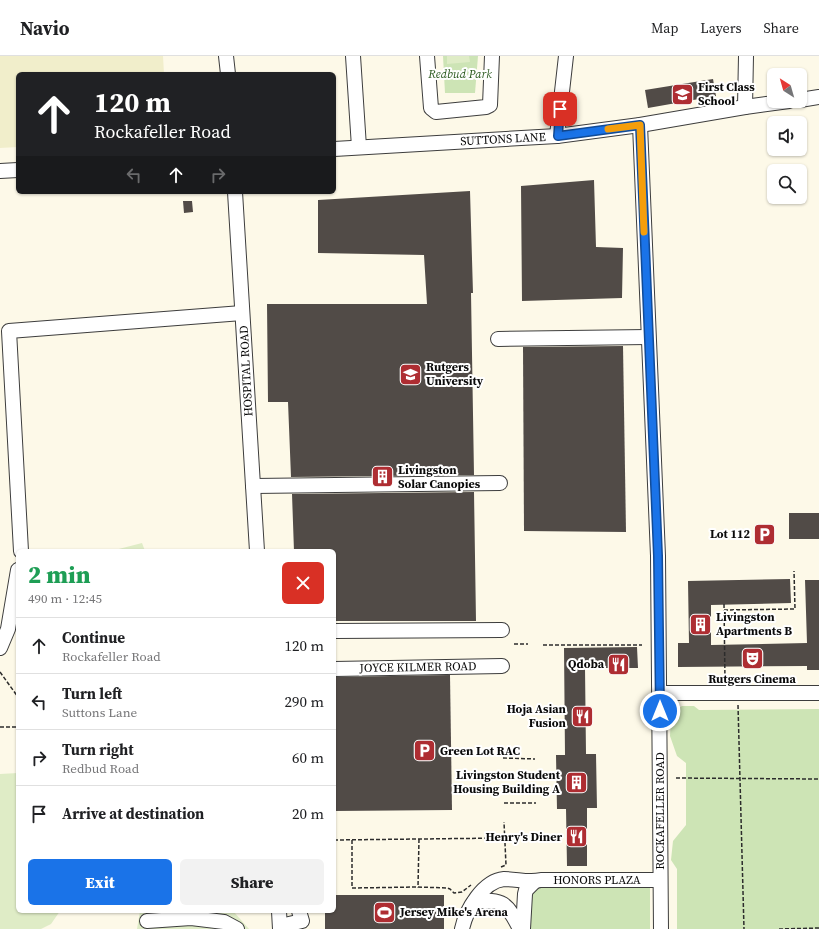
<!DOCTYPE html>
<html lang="en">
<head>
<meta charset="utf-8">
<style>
	body { margin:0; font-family:"Source Serif 4",serif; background:#f2f2f2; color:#202124; height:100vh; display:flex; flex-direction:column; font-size:15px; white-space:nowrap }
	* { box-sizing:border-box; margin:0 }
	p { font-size:13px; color:#757577 }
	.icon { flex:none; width:22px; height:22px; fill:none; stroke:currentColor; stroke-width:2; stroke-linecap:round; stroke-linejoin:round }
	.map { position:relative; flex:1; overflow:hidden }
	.side { position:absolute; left:16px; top:493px; width:320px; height:364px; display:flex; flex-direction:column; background:#fff; border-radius:6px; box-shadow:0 1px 3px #0004 }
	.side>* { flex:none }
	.banner { position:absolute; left:16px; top:16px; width:320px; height:122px; border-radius:6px; box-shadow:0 1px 3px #0004; background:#202124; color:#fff; overflow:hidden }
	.needle { width:26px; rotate:323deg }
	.buttons { position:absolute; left:767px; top:12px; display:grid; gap:8px }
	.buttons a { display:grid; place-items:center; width:40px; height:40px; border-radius:6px; background:#fff; box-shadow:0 1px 3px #0004; font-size:20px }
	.pin { position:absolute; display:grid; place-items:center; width:34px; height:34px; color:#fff; margin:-17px; border-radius:8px; box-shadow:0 2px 6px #0006 }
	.me { position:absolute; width:44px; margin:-22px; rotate:0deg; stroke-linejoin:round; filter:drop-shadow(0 0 3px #0008) }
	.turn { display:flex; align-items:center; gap:14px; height:84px; padding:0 12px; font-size:18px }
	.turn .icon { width:52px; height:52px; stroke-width:2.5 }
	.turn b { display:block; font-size:28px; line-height:34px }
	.lanes { display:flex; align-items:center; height:38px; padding:0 12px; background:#0003; justify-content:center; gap:20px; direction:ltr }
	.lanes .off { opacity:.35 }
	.round { display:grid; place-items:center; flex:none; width:42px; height:42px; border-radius:6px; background:#f2f2f2 }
	.headline { display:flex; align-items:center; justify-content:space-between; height:68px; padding:0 12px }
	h1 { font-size:24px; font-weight:800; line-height:30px; color:#1e9e55 }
	.action { display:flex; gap:8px; margin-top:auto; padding:8px 12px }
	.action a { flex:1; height:46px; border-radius:6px; background:#1a73e8; color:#fff; font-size:16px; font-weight:800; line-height:46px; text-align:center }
	.action a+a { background:#f2f2f2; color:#202124 }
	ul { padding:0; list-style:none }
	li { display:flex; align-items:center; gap:12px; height:56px; padding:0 12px; border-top:1px solid #e0e0e0 }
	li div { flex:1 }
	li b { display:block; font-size:15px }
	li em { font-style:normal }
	header { display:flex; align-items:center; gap:24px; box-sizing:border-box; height:56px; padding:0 20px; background:#fff; border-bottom:1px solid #e0e0e0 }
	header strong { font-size:19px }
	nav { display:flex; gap:22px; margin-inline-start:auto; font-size:14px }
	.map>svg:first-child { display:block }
	.farmland { fill:#f1eecb }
	.green { fill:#cde4b5 }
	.pitch { fill:#dfecc6 }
	.building { fill:#514b47 }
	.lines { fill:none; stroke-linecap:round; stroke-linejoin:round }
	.minor-casing { stroke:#3d3d3d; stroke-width:16 }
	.path { stroke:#2c2c2c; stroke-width:1.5; stroke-dasharray:4 2; stroke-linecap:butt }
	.minor { stroke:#fff; stroke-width:14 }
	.route-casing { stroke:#114b97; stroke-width:10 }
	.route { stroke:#1a73e8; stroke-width:7 }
	.slow { stroke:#f59e0b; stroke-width:7 }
	.labels { text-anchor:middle; stroke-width:4; stroke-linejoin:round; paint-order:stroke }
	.park-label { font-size:12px; font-style:italic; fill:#2c5b20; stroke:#fff }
	.poi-label { font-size:12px; font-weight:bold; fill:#0a0a0a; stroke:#fff; text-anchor:start }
	.street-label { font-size:12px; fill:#0a0a0a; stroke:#fff }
</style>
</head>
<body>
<header>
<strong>Navio</strong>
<nav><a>Map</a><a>Layers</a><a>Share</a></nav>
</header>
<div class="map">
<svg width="819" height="873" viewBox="0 0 819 873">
	<rect width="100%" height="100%" fill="#fdf9e8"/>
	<polygon class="farmland" points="0,0 163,0 164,18 18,18 18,91 0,92"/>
	<g class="green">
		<polygon points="443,0 478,0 475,37 445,37"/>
		<polygon points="682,650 694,650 699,654 819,653 819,873 677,873 677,813 671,804 673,785 686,769 686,707 677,700 670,680 671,662 674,655"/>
		<polygon points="539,832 650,832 650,873 529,873 530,842 533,837"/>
	</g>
	<g class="pitch">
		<polygon points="447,0 469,0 470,6 447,8"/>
		<polygon points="142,487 145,495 111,495"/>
		<polygon points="18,717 18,855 60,855 51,868 41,873 0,873 0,718"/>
		<polygon points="140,855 233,855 249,873 137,873"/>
	</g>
	<g class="building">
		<polygon points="713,23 716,40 648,52 645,34"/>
		<polygon points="594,124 596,191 623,192 622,242 522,245 521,130"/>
		<polygon points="470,135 473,237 471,237 474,419 291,421 288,346 268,346 267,248 427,248 424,199 318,197 318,144"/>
		<polygon points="183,145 192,145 193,156 184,157"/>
		<polygon points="623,290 626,476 524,475 523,291"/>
		<polygon points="474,436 476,565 334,565 334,495 294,495 292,438"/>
		<rect x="789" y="457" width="30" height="26"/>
		<polygon points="790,523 791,547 711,549 711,589 807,587 805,524 819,524 819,614 807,614 807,610 678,611 678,587 689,587 688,525"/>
		<polygon points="637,591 638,612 585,612 586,698 596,698 597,752 587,752 587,810 567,810 566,753 557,753 556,699 565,699 564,592"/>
		<polygon points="450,619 452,754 334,755 334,621"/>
		<polygon points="334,839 444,839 444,873 325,873 325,855 334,855"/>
	</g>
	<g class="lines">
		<defs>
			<g id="minor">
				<polyline points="226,0 228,18"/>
				<polyline points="353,0 359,91"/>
				<polyline points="427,0 431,52 436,56 486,51 490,49 492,0"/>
				<polyline points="800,44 819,41"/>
				<polyline points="745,51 746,0"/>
				<polyline points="640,69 658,500 661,873"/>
				<polyline points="557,80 566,0"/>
				<polyline points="334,93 557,80 640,69 745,51 789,45"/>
				<polyline points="0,115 18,114"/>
				<polyline points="235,136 257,495"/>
				<polyline points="498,283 648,281"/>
				<polyline points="253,430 500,427"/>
				<polyline points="21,495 9,275 242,257"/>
				<polyline points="334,575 502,574"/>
				<polyline points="0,592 8,573 18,514"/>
				<polyline points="334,613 502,610"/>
				<polyline points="660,637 819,637"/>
				<path d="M 474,846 C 503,842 507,847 520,873"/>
				<polyline points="279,855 280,873"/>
				<polyline points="147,865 191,862 224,866 237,873"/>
				<polyline points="280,870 302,865 299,855"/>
				<path d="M 462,873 C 466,854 483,825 504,823 C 517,823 529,827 541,824 L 660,824"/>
				<polyline points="523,873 525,838 526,834 534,826"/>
			</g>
		</defs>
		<use href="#minor" class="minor-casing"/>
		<g class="path">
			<polyline points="724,548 725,625"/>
			<polyline points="724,554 795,553 794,515"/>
			<polyline points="514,588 528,588"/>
			<polyline points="543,589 642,589"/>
			<polyline points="0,616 18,641"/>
			<polyline points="738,649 744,873"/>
			<polyline points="0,671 18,671"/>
			<polyline points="503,702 535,703"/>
			<polyline points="676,722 819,723"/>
			<polyline points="504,747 536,747"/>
			<polyline points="419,783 418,831 447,832 450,833 454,837 462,836 471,829"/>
			<polyline points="334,784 505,782"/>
			<polyline points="352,784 352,832 418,831"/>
			<polyline points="501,811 506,809 504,766"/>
			<polyline points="779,873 819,872"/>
		</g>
		<use href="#minor" class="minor"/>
	</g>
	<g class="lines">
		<defs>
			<polyline id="route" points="560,53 558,80 640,69 658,500 660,655"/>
		</defs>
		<use href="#route" class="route-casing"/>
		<use href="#route" class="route"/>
		<polyline class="slow" points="608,73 640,69 644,176"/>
	</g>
	<defs>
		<symbol id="school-square" viewBox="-11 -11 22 22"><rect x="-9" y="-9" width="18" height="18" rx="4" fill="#ae2d32" stroke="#fff"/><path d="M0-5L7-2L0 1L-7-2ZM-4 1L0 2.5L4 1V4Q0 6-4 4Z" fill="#fff"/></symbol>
		<symbol id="university-square" viewBox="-11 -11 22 22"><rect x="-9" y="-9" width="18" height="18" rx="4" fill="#ae2d32" stroke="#fff"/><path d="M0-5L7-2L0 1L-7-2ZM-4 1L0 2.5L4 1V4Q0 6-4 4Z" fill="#fff"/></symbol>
		<symbol id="building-square" viewBox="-11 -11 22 22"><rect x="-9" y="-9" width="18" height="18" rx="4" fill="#ae2d32" stroke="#fff"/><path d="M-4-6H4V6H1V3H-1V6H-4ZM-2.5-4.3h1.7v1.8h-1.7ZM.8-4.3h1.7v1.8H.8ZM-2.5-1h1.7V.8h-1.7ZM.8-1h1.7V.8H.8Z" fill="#fff"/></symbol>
		<symbol id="parking-square" viewBox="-11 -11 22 22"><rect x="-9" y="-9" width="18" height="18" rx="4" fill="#ae2d32" stroke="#fff"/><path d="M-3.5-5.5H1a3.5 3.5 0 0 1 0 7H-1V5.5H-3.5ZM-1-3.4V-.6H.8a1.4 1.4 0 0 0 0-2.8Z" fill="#fff"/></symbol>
		<symbol id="theatre-square" viewBox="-11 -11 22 22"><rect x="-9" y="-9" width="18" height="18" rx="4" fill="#ae2d32" stroke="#fff"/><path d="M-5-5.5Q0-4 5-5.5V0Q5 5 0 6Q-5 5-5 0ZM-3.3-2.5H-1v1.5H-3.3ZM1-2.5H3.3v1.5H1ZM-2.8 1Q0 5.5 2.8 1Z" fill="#fff"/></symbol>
		<symbol id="restaurant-square" viewBox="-11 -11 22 22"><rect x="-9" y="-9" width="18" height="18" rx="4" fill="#ae2d32" stroke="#fff"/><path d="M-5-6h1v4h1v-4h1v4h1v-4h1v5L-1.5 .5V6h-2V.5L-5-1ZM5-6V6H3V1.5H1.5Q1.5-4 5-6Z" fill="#fff"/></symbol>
		<symbol id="stadium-square" viewBox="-11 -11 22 22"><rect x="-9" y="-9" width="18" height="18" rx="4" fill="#ae2d32" stroke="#fff"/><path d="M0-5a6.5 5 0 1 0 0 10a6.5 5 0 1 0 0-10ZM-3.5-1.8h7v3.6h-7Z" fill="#fff"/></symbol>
	</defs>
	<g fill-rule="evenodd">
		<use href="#school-square" x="670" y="26" width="25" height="25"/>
		<use href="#university-square" x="398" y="306" width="25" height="25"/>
		<use href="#building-square" x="370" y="408" width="25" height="25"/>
		<use href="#parking-square" x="752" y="466" width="25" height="25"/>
		<use href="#building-square" x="688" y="556" width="25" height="25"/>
		<use href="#theatre-square" x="740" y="590" width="25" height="25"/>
		<use href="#restaurant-square" x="606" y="596" width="25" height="25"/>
		<use href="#restaurant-square" x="570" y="648" width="25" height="25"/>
		<use href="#parking-square" x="412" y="682" width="25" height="25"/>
		<use href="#building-square" x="564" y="714" width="25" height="25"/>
		<use href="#restaurant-square" x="564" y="768" width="25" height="25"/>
		<use href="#stadium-square" x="372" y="844" width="25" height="25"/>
	</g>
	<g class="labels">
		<g class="park-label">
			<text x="460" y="22">Redbud Park</text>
		</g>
		<g class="poi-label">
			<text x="698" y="35">First Class<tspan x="698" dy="14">School</tspan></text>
			<text x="426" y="315">Rutgers<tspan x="426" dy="14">University</tspan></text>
			<text x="398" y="418">Livingston<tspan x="398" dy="14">Solar Canopies</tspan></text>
			<text x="750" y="482" text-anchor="end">Lot 112</text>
			<text x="716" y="565">Livingston<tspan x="716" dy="14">Apartments B</tspan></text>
			<text x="604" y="612" text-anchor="end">Qdoba</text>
			<text x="752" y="627" text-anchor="middle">Rutgers Cinema</text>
			<text x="566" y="657" text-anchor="end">Hoja Asian<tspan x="566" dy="14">Fusion</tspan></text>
			<text x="440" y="699">Green Lot RAC</text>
			<text x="560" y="723" text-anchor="end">Livingston Student<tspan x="560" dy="14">Housing Building A</tspan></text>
			<text x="562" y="785" text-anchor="end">Henry's Diner</text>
			<text x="400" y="860">Jersey Mike's Arena</text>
		</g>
		<g class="street-label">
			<text transform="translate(503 83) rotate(-3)" y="4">SUTTONS LANE</text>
			<text transform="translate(246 315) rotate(-93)" y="4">HOSPITAL ROAD</text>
			<text transform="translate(418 611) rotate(-1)" y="4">JOYCE KILMER ROAD</text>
			<text transform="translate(660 755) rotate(-90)" y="4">ROCKAFELLER ROAD</text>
			<text x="597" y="828">HONORS PLAZA</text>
		</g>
	</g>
</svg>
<div class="buttons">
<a><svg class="needle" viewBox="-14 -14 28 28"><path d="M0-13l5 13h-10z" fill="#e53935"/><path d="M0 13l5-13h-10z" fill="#757577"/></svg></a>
<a><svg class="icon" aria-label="sound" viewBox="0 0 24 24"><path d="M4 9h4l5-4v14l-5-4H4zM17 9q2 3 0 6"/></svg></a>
<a><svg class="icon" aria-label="search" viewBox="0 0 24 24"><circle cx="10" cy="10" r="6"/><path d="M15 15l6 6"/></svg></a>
</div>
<div class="pin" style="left:560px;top:53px;background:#d93025"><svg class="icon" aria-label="arrive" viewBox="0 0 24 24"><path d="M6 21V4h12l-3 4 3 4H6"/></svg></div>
<svg class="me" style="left:660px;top:655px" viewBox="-20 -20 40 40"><circle r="17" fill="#1a73e8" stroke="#fff" stroke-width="3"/><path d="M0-11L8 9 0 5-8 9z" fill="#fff"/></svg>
<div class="banner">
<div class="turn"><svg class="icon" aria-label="ahead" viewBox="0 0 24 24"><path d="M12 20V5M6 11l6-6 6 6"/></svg><div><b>120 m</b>Rockafeller Road</div></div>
<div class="lanes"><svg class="icon off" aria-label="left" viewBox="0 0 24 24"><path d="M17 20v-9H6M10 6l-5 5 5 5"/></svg><svg class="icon" aria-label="ahead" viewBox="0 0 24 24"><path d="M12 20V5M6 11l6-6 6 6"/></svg><svg class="icon off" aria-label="right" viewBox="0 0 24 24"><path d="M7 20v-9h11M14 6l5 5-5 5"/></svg></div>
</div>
<section class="side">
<div class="headline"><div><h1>2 min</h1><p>490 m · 12:45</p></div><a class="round" style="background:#d93025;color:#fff"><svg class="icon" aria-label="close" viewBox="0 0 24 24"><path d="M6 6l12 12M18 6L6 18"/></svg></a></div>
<ul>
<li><svg class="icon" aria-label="ahead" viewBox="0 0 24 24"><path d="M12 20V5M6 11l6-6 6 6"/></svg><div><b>Continue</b><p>Rockafeller Road</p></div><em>120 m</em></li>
<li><svg class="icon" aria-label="left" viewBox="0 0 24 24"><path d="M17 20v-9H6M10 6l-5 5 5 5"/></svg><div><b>Turn left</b><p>Suttons Lane</p></div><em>290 m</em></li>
<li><svg class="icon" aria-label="right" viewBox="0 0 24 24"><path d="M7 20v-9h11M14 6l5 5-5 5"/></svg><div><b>Turn right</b><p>Redbud Road</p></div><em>60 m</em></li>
<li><svg class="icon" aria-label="arrive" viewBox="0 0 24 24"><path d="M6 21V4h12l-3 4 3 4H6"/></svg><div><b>Arrive at destination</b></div><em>20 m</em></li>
</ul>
<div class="action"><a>Exit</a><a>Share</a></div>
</section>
</div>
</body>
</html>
